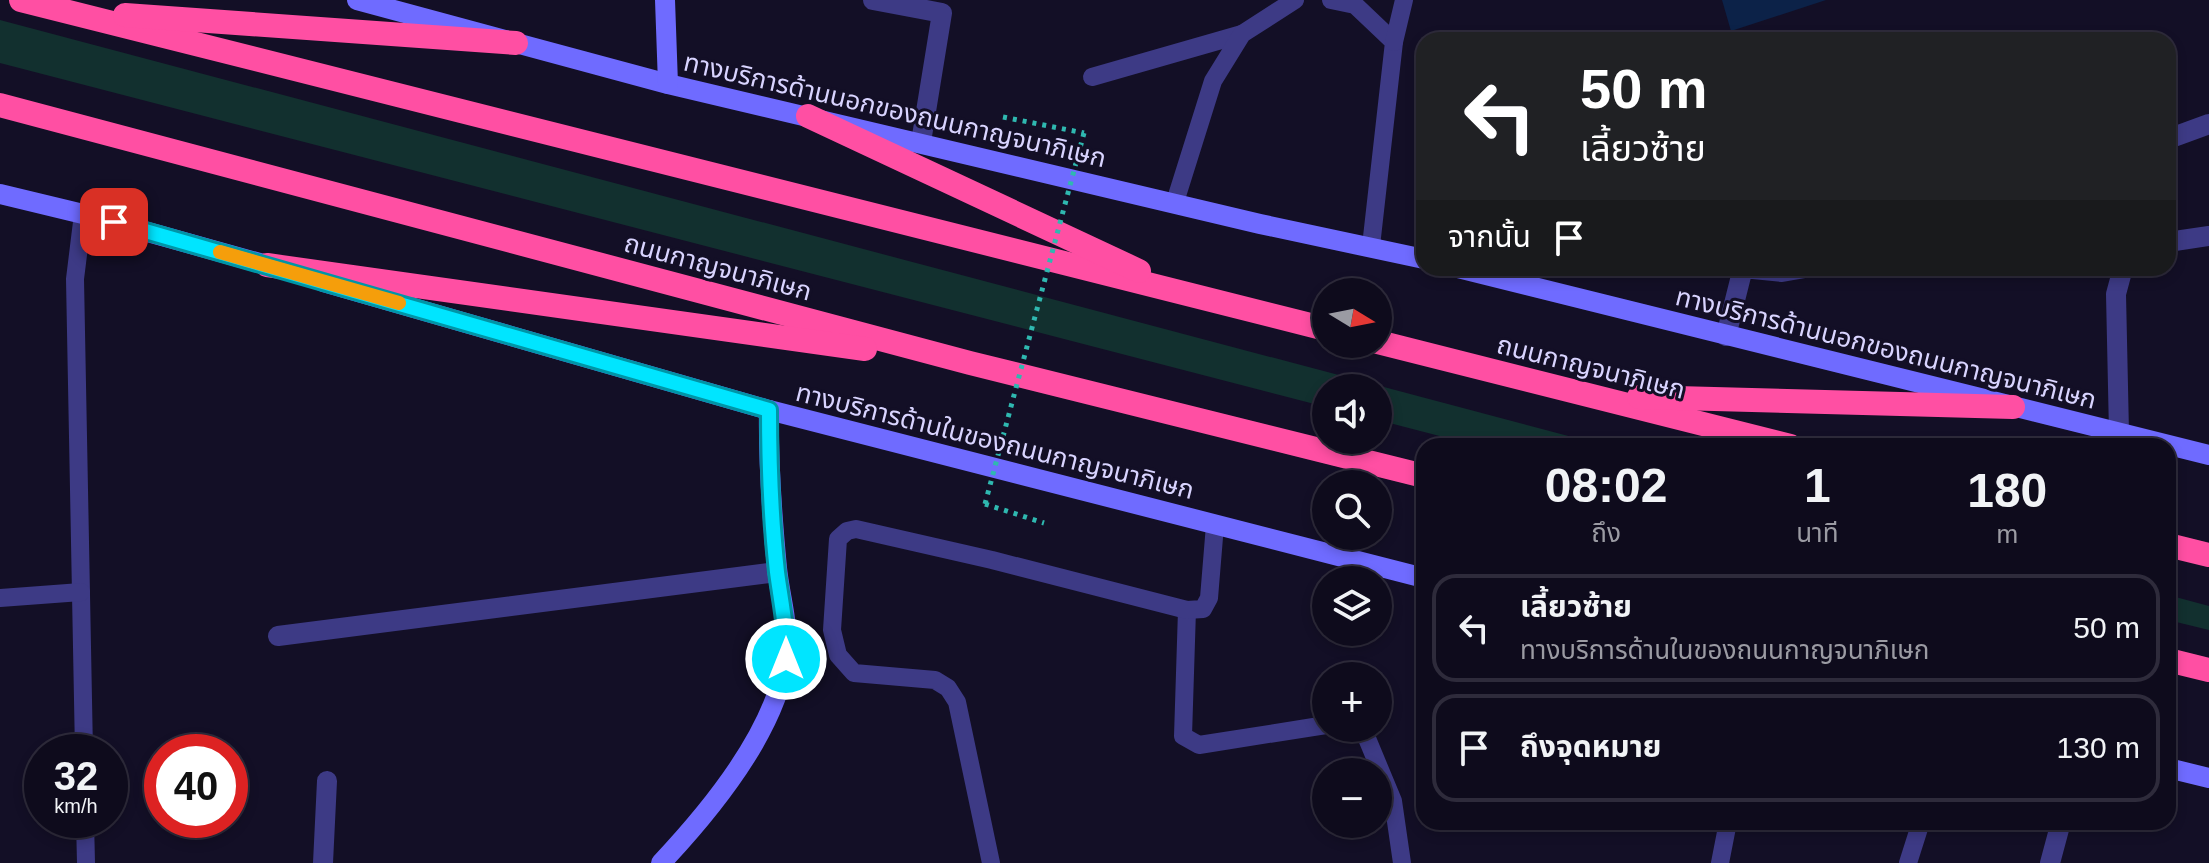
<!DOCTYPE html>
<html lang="th">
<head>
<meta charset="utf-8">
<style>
	body { margin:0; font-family:Helvetica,"Noto Sans Thai",sans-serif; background:#1c1929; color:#f1f3f6; height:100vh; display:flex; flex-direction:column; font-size:30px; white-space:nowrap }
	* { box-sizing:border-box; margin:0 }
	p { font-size:26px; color:#9b9ba3 }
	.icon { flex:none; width:44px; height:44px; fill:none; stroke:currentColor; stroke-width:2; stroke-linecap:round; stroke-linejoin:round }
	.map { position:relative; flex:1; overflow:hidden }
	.drawer { position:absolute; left:1416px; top:438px; width:760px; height:392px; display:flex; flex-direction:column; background:#0e0b1c; border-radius:24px; box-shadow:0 4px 12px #0003,0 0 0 2px #2e2b3b }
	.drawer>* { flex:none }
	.hud { position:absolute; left:1416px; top:32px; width:760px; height:244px; border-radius:24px; box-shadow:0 4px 12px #0003,0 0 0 2px #2e2b3b; background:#202124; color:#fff; overflow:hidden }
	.needle { width:52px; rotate:100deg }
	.controls { position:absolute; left:1312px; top:278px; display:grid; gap:16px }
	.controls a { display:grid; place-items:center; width:80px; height:80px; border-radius:50%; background:#0e0b1c; box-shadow:0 4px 12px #0003,0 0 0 2px #2e2b3b; font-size:40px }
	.speed { position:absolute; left:24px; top:734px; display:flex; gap:16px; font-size:40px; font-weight:700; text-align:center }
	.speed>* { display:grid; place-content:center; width:104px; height:104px; border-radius:50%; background:#0e0b1c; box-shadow:0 4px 12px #0003,0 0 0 2px #2e2b3b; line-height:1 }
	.speed small { font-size:20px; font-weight:400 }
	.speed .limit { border:12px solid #d22; background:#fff; color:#111 }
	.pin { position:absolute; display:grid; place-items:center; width:68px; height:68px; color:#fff; margin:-34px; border-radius:16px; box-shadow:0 4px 12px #0006 }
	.me { position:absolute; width:88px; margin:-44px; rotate:0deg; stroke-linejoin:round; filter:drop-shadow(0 0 6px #0008) }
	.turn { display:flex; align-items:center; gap:28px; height:168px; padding:0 32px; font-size:36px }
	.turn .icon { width:104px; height:104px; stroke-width:2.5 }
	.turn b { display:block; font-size:56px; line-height:68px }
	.then { display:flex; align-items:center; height:76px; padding:0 32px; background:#0003; gap:16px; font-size:30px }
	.eta { display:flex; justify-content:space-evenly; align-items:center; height:136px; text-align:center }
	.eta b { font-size:48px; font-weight:600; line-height:56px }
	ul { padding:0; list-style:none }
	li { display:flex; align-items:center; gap:24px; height:108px; margin:0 16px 12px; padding:0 16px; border:4px solid #2e2b3b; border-radius:24px }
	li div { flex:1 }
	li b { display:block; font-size:30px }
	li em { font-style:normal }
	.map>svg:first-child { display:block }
	.green { fill:#12302f }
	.water { fill:#0c2248 }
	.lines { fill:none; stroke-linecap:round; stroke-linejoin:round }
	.path { stroke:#2fb8b0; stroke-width:5; stroke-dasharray:4 6; stroke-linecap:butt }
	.lane { stroke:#3d3a85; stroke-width:18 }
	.street { stroke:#3d3a85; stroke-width:20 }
	.secondary { stroke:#6f6bff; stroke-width:20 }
	.highway { stroke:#ff4fa3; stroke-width:24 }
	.path-bridge { stroke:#2fb8b0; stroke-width:5; stroke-dasharray:4 6; stroke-linecap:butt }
	.route-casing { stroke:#0095a6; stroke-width:20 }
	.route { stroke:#00e5ff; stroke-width:14 }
	.slow { stroke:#f59e0b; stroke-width:14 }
	.labels { text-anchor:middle; stroke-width:6; stroke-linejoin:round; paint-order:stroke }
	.street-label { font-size:26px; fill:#d9d4ff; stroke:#130f26 }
</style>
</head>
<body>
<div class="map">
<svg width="2209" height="863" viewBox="0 0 2209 863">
	<rect width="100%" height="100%" fill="#130f26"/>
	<g class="green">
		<polygon points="0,20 1606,446 1478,446 1378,420 1378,388 1326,388 1326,407 0,63"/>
		<polygon points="2168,595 2209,606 2209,630 2168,620"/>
	</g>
	<polygon class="water" points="1722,0 1826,0 1731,31"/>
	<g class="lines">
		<g class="path">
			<polyline points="1003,117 1084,133"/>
			<polyline points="985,504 1044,523"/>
		</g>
		<g class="lane">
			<polyline points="1331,0 1355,5 1394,42 1371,246"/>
			<polyline points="1394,42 1404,0"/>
			<polyline points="1092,77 1242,34"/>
			<polyline points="1175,202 1213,81 1242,34 1295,0"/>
			<polyline points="83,214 75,279 84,752"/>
			<polyline points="0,598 81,592"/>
			<polyline points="1187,610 1183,736 1199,745 1326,725"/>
			<polyline points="1360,728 1366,736 1393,801 1402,863"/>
			<polyline points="85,820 86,863"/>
			<polyline points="991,863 957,702 948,688 935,680 854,673 838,655 832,630 838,539 847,531 856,529 992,560 1187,610 1203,609 1209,598 1215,525"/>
			<polyline points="1720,863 1728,822"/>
			<polyline points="1908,863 1921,822"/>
		</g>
		<g class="street">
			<polyline points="873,0 942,13 921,142"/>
			<polyline points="2168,139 2209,124"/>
			<polyline points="2168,242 2209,236"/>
			<polyline points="1726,336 1743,268 1782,272 1805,268"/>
			<polyline points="2119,433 2116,294 2123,268"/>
			<polyline points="278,636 777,572"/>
			<polyline points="323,863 327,781"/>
			<polyline points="2050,863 2061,822"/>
		</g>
		<g class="secondary">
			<polyline points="357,0 668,84 1260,224 1424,259"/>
			<polyline points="665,0 668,84"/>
			<polyline points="0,194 83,214 281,269"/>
			<polyline points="1458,268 2209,455"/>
			<polyline points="323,282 769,410 1424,578"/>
			<polyline points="2168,768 2209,778"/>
			<path d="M 661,863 C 710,811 776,731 786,658 C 790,627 780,598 777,568 C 772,515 768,463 769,410"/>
		</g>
		<g class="highway">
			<polyline points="21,0 1326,329"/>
			<polyline points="125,15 516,43"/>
			<polyline points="0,105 970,363 1424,476"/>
			<polyline points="808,116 1139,271"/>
			<polyline points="267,265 865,349"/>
			<polyline points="1378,342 1790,446"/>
			<polyline points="1639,397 2013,407"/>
			<polyline points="2168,545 2209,555"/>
			<polyline points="2168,660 2209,670"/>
		</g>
		<polyline class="path-bridge" points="985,504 1084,133"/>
	</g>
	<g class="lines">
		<defs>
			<path id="route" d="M 114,222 L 769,410 C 769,464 771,518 777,572 C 781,602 787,628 786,659"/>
		</defs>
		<use href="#route" class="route-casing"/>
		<use href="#route" class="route"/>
		<polyline class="slow" points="220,252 399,303"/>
	</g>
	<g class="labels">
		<g class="street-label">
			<text transform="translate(895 110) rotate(13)" y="9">ทางบริการด้านนอกของถนนกาญจนาภิเษก</text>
			<text transform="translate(718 267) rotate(15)" y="9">ถนนกาญจนาภิเษก</text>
			<text transform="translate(1886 348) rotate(14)" y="9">ทางบริการด้านนอกของถนนกาญจนาภิเษก</text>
			<text transform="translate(1591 367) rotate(14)" y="9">ถนนกาญจนาภิเษก</text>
			<text transform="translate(995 441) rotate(14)" y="9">ทางบริการด้านในของถนนกาญจนาภิเษก</text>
		</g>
	</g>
</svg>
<div class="controls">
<a><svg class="needle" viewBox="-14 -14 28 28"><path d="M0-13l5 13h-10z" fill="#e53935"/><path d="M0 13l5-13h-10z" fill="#9b9ba3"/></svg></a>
<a><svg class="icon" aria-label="sound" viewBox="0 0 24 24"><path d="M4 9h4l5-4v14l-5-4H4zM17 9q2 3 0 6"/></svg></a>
<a><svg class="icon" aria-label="search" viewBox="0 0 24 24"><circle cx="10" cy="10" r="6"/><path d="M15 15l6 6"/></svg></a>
<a><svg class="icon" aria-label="layers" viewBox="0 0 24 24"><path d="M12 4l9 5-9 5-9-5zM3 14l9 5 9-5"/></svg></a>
<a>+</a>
<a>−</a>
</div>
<div class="speed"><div>32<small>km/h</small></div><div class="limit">40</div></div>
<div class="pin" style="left:114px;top:222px;background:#d93025"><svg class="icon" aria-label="arrive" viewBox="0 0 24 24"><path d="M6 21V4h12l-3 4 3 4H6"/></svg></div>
<svg class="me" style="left:786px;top:659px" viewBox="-20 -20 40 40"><circle r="17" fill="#00e5ff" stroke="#fff" stroke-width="3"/><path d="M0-11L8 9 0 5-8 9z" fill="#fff"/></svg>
<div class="hud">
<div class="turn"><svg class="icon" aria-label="left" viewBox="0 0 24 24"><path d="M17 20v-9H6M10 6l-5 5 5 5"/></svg><div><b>50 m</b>เลี้ยวซ้าย</div></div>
<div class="then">จากนั้น<svg class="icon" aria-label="arrive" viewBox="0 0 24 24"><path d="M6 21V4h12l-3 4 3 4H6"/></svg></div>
</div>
<section class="drawer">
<div class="eta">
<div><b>08:02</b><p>ถึง</p></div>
<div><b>1</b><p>นาที</p></div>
<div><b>180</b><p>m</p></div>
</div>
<ul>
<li><svg class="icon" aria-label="left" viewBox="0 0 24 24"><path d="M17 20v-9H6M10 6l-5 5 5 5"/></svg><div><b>เลี้ยวซ้าย</b><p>ทางบริการด้านในของถนนกาญจนาภิเษก</p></div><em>50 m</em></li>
<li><svg class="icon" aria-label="arrive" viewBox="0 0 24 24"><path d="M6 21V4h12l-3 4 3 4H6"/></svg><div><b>ถึงจุดหมาย</b></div><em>130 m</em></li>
</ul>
</section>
</div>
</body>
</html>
